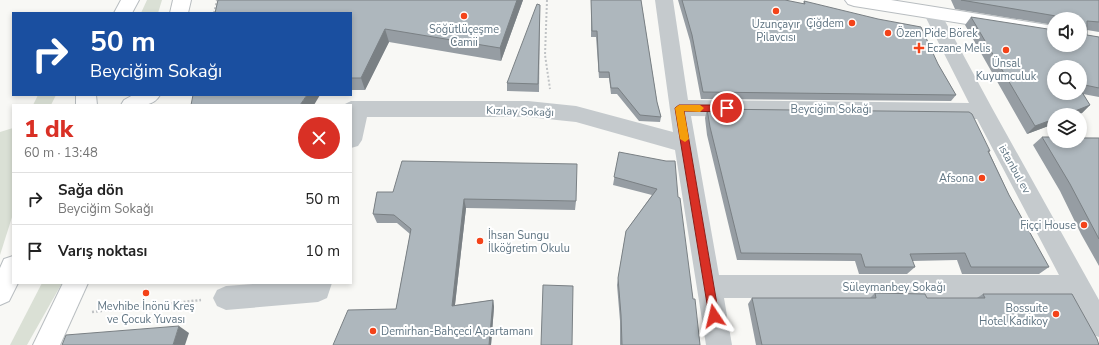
<!DOCTYPE html>
<html lang="tr">
<head>
<meta charset="utf-8">
<style>
	body { margin:0; font-family:"Nunito Sans",sans-serif; background:#f2f2f2; color:#222; height:100vh; display:flex; flex-direction:column; font-size:15px; white-space:nowrap }
	* { box-sizing:border-box; margin:0 }
	p { font-size:13px; color:#767676 }
	.icon { flex:none; width:22px; height:22px; fill:none; stroke:currentColor; stroke-width:2; stroke-linecap:round; stroke-linejoin:round }
	.map { position:relative; flex:1; overflow:hidden }
	.drawer { position:absolute; left:12px; top:104px; width:340px; height:180px; display:flex; flex-direction:column; background:#fff; border-radius:0px; box-shadow:0 2px 6px #0003 }
	.drawer>* { flex:none }
	.hud { position:absolute; left:12px; top:12px; width:340px; height:84px; border-radius:0px; box-shadow:0 2px 6px #0003; background:#1a4fa0; color:#fff; overflow:hidden }
	.buttons { position:absolute; left:1047px; top:12px; display:grid; gap:8px }
	.buttons a { display:grid; place-items:center; width:40px; height:40px; border-radius:50%; background:#fff; box-shadow:0 2px 6px #0003; font-size:20px }
	.pin { position:absolute; display:grid; place-items:center; width:34px; height:34px; color:#fff; margin:-17px; border:2px solid #fff; border-radius:50%; box-shadow:0 1px 4px #0007 }
	.me { position:absolute; width:44px; margin:-22px; rotate:350deg; stroke-linejoin:round; filter:drop-shadow(0 0 3px #0008) }
	.turn { display:flex; align-items:center; gap:14px; height:84px; padding:0 12px; font-size:18px }
	.turn .icon { width:52px; height:52px; stroke-width:2.5 }
	.turn b { display:block; font-size:28px; line-height:34px }
	.round { display:grid; place-items:center; flex:none; width:42px; height:42px; border-radius:21px; background:#f2f2f2 }
	.headline { display:flex; align-items:center; justify-content:space-between; height:68px; padding:0 12px }
	h1 { font-size:24px; font-weight:800; line-height:30px; color:#d93025 }
	ul { padding:0; list-style:none }
	li { display:flex; align-items:center; gap:12px; height:52px; padding:0 12px; border-top:1px solid #e0e0e0 }
	li div { flex:1 }
	li b { display:block; font-size:15px }
	li em { font-style:normal }
	.map>svg:first-child { display:block }
	.green { fill:#dae0d5 }
	.lines { fill:none; stroke-linecap:round; stroke-linejoin:round }
	.primary-casing { stroke:#b8bdc0; stroke-width:2 }
	.path-far1 { stroke:#c0c3c5; stroke-width:2; stroke-dasharray:2 2; stroke-linecap:butt }
	.path { stroke:#c0c3c5; stroke-width:2.5; stroke-dasharray:2 2; stroke-linecap:butt }
	.minor { fill:#c5cacd; fill-rule:evenodd }
	.primary { fill:#fff; fill-rule:evenodd }
	.wall { fill:#969da3; fill-rule:evenodd }
	.shaded-wall { fill:#7a8084 }
	.building { fill:#aeb7bd; stroke:#7a8084 }
	.route { fill:#d93025; stroke:#8d1f18 }
	.slow { fill:#f59e0b }
	.poi-dot { fill:#f44319; stroke:#fff; stroke-width:1.5 }
	.labels { text-anchor:middle; stroke-width:4; stroke-linejoin:round; paint-order:stroke }
	.poi-label { font-size:11px; fill:#607583; stroke:#fff; text-anchor:end }
	.street-label { font-size:11px; fill:#607583; stroke:#fff }
</style>
</head>
<body>
<div class="map">
<svg width="1099" height="345" viewBox="0 0 1099 345">
	<rect width="100%" height="100%" fill="#f8f8f5"/>
	<g class="green">
		<polygon points="147,0 162,0 158,13 141,13"/>
		<polygon points="38,95 56,95 51,105 33,105"/>
		<polygon points="13,128 13,214 0,255 0,132"/>
		<polygon points="42,283 62,283 27,345 10,345"/>
	</g>
	<g class="lines">
		<defs>
			<g id="primary">
				<polygon points="121,0 139,0 132,13 114,13"/>
				<polygon points="173,0 191,0 188,13 170,13"/>
				<polygon points="845,0 891,0 1054,26 1054,38 854,6 848,4"/>
				<polygon points="76,95 96,95 97,105 76,105"/>
				<path d="M 133,95 L 160,95 C 152,109 135,105 121,105 L 124,100 Z"/>
				<polygon points="13,256 13,283 18,283 9,301 0,305 0,268 4,259"/>
				<polygon points="63,283 88,283 60,345 33,345"/>
			</g>
		</defs>
		<use href="#primary" class="primary-casing"/>
		<g class="path-far1">
			<polyline points="547,0 545,55 550,89"/>
			<polyline points="214,13 217,0"/>
		</g>
		<polyline class="path" points="92,312 201,300"/>
		<g class="minor">
			<path d="M 655,0 L 673,0 L 688,100 L 969,103 L 924,14 L 927,10 L 933,8 L 939,10 L 992,108 L 1099,300 L 1099,337 L 1090,334 L 1071,299 L 724,298 L 732,345 L 706,345 L 675,150 L 576,122 L 528,117 L 367,117 L 362,140 L 358,146 L 351,148 L 351,105 L 343,105 L 351,101 L 528,101 L 576,106 L 673,132 ZM 691,116 L 977,119 L 1059,275 L 719,275 Z"/>
			<polygon points="264,283 332,283 327,298 318,302 226,310 217,306 213,298 217,290 226,286"/>
		</g>
		<use href="#primary" class="primary"/>
	</g>
	<g class="wall">
		<polygon points="523,0 501,61 389,42 365,90 351,90 351,13"/>
		<polygon points="591,0 641,0 657,102 661,117 660,122 639,121 617,94 611,94 609,78 599,78 596,37 591,37"/>
		<polygon points="678,0 785,0 803,4 804,1 938,64 956,95 951,101 701,99 690,41"/>
		<path d="M 951,0 L 1099,0 L 1099,32 L 1087,30 L 1087,35 L 1099,37 L 1099,97 L 1083,94 L 1090,105 L 1082,113 L 1027,134 L 965,25 L 971,17 L 1054,45 L 1080,19 L 1054,19 L 1054,25 L 955,9 ZM 1054,67 L 1080,67 L 1080,93 Z"/>
		<polygon points="540,13 539,92 507,91 507,83"/>
		<polygon points="707,109 990,151 989,152 1009,195 1049,267 1039,274 962,274 957,260 912,261 915,267 907,274 859,274 855,261 737,260 707,135 705,118"/>
		<polygon points="1042,137 1099,138 1099,266 1081,234 1060,191 1033,145"/>
		<polygon points="619,152 678,197 693,299 700,345 620,345 620,321 617,285 626,231 652,195 613,185"/>
		<polygon points="377,192 576,201 575,210 466,208 455,305 493,300 494,307 491,345 333,345 396,309 410,234 397,223 377,223 373,214"/>
		<polygon points="134,283 158,283 136,284"/>
		<polygon points="875,293 927,298 977,298 983,294 1099,345 756,345 748,304 752,298 870,298"/>
	</g>
	<g class="shaded-wall">
		<polygon points="517,0 523,0 501,61 500,48"/>
		<polygon points="385,29 389,42 365,90 361,78"/>
		<polygon points="307,95 320,95 314,105 300,105"/>
		<polygon points="1090,105 1082,113 1076,115 1065,115"/>
		<polygon points="1054,119 1054,124 1027,134 1035,126"/>
		<polygon points="464,199 466,208 454,313 452,306"/>
		<polygon points="493,300 494,307 491,345 489,345"/>
		<polygon points="179,326 189,333 185,345 173,345"/>
	</g>
	<g class="building">
		<polygon points="218,0 517,0 500,48 385,29 361,78 351,78 351,13 215,13"/>
		<polygon points="591,0 641,0 657,102 661,117 640,115 618,88 611,88 609,72 599,72 597,31 592,31"/>
		<polygon points="682,0 785,0 805,4 804,1 878,19 921,27 938,64 956,95 703,92 692,35"/>
		<polygon points="961,0 1099,0 1099,22 1087,21 1087,35 1099,37 1099,88 1080,84 1080,67 1054,67 1054,93 1080,93 1080,89 1090,105 1065,115 1054,115 1054,119 1035,126 971,17 1054,30 1054,45 1080,45 1080,19 1063,19 1062,17"/>
		<polygon points="537,4 540,5 538,84 507,83"/>
		<polygon points="193,95 307,95 300,105 191,105"/>
		<polygon points="707,109 969,112 972,114 990,151 988,151 1009,195 1049,267 971,267 965,253 910,254 915,267 865,267 861,254 741,253 710,127"/>
		<polygon points="1042,137 1054,137 1054,141 1080,141 1080,138 1099,138 1099,239 1070,184"/>
		<polygon points="619,152 666,161 675,161 678,197 680,198 693,299 695,299 700,345 622,345 621,315 618,278 626,231 657,189 614,177"/>
		<polygon points="402,161 577,164 576,201 464,199 452,306 493,300 489,345 333,345 348,310 396,309 411,229 394,215 373,214 377,192 393,192"/>
		<polygon points="543,285 573,286 572,345 541,345"/>
		<polygon points="875,293 925,294 927,298 985,298 983,294 1072,294 1097,339 1099,345 762,345 752,298 876,298"/>
		<polygon points="179,326 173,345 62,345 66,335"/>
	</g>
	<polygon class="route" points="679,105 727,105 732,108 727,112 684,111 719,316 718,319 714,321 710,319 709,316 675,108"/>
	<polygon class="slow" points="679,105 700,105 704,108 700,112 684,111 689,139 685,142 680,139 675,108"/>
	<g class="poi-dot">
		<circle cx="776" cy="11" r="4"/>
		<circle cx="464" cy="16" r="4"/>
		<circle cx="852" cy="23" r="4"/>
		<circle cx="888" cy="33" r="4"/>
		<path d="M917 42h4v4h4v4h-4v4h-4v-4h-4v-4h4z"/>
		<circle cx="1006" cy="50" r="4"/>
		<circle cx="982" cy="178" r="4"/>
		<circle cx="1084" cy="225" r="4"/>
		<circle cx="480" cy="241" r="4"/>
		<circle cx="146" cy="293" r="4"/>
		<circle cx="1056" cy="314" r="4"/>
		<circle cx="373" cy="331" r="4"/>
	</g>
	<g class="labels">
		<g class="poi-label">
			<text x="844" y="27">Çiğdem</text>
			<text x="776" y="28" text-anchor="middle">Uzunçayır<tspan x="776" dy="13">Pilavcısı</tspan></text>
			<text x="464" y="33" text-anchor="middle">Söğütlüçeşme<tspan x="464" dy="13">Camii</tspan></text>
			<text x="896" y="37" text-anchor="start">Özen Pide Börek</text>
			<text x="927" y="52" text-anchor="start">Eczane Melis</text>
			<text x="1006" y="67" text-anchor="middle">Ünsal<tspan x="1006" dy="13">Kuyumculuk</tspan></text>
			<text x="974" y="182">Afsona</text>
			<text x="1076" y="229">Fiççi House</text>
			<text x="488" y="239" text-anchor="start">İhsan Sungu<tspan x="488" dy="13">İlköğretim Okulu</tspan></text>
			<text x="146" y="310" text-anchor="middle">Mevhibe İnönü Kreş<tspan x="146" dy="13">ve Çocuk Yuvası</tspan></text>
			<text x="1048" y="312">Bossuite<tspan x="1048" dy="13">Hotel Kadikoy</tspan></text>
			<text x="381" y="335" text-anchor="start">Demirhan-Bahçeci Apartamanı</text>
		</g>
		<g class="street-label">
			<text x="831" y="113">Beyciğim Sokağı</text>
			<text transform="translate(520 111) rotate(2)" y="4">Kızılay Sokağı</text>
			<text transform="translate(1015 169) rotate(61)" y="4">istanbul ev</text>
			<text x="894" y="291">Süleymanbey Sokağı</text>
		</g>
	</g>
</svg>
<div class="buttons">
<a><svg class="icon" aria-label="sound" viewBox="0 0 24 24"><path d="M4 9h4l5-4v14l-5-4H4zM17 9q2 3 0 6"/></svg></a>
<a><svg class="icon" aria-label="search" viewBox="0 0 24 24"><circle cx="10" cy="10" r="6"/><path d="M15 15l6 6"/></svg></a>
<a><svg class="icon" aria-label="layers" viewBox="0 0 24 24"><path d="M12 4l9 5-9 5-9-5zM3 14l9 5 9-5"/></svg></a>
</div>
<div class="pin" style="left:727px;top:108px;background:#d93025"><svg class="icon" aria-label="arrive" viewBox="0 0 24 24"><path d="M6 21V4h12l-3 4 3 4H6"/></svg></div>
<svg class="me" style="left:714px;top:316px" viewBox="-20 -20 40 40"><path d="M0-17L14 15 0 8-14 15z" fill="#d93025" stroke="#fff" stroke-width="4"/></svg>
<div class="hud">
<div class="turn"><svg class="icon" aria-label="right" viewBox="0 0 24 24"><path d="M7 20v-9h11M14 6l5 5-5 5"/></svg><div><b>50 m</b>Beyciğim Sokağı</div></div>
</div>
<section class="drawer">
<div class="headline"><div><h1>1 dk</h1><p>60 m · 13:48</p></div><a class="round" style="background:#d93025;color:#fff"><svg class="icon" aria-label="close" viewBox="0 0 24 24"><path d="M6 6l12 12M18 6L6 18"/></svg></a></div>
<ul>
<li><svg class="icon" aria-label="right" viewBox="0 0 24 24"><path d="M7 20v-9h11M14 6l5 5-5 5"/></svg><div><b>Sağa dön</b><p>Beyciğim Sokağı</p></div><em>50 m</em></li>
<li><svg class="icon" aria-label="arrive" viewBox="0 0 24 24"><path d="M6 21V4h12l-3 4 3 4H6"/></svg><div><b>Varış noktası</b></div><em>10 m</em></li>
</ul>
</section>
</div>
</body>
</html>
